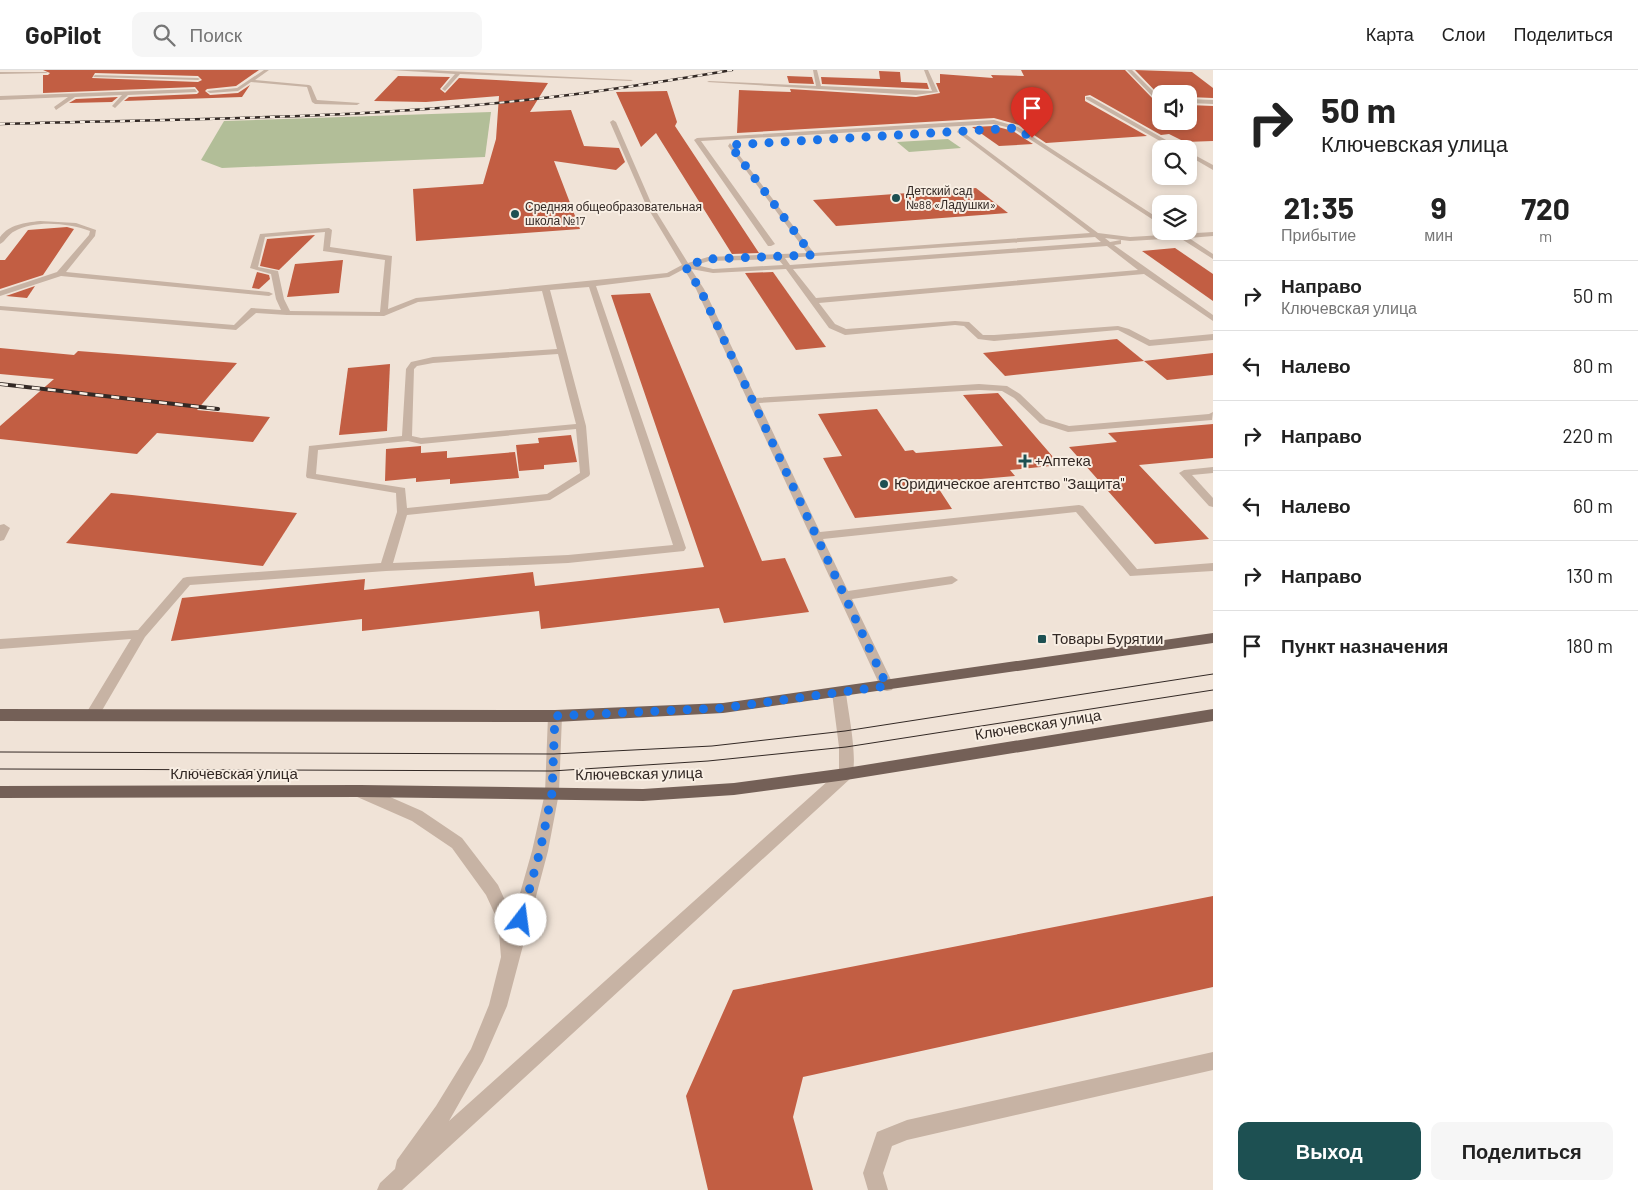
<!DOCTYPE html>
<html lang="ru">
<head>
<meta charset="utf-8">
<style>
	body { margin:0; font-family:Barlow,sans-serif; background:#f6f6f6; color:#222; height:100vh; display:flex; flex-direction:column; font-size:19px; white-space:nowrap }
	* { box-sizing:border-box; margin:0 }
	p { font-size:16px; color:#767676 }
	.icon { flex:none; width:28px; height:28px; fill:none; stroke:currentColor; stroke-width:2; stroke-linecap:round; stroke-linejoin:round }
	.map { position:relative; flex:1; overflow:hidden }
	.sheet { display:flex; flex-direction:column; background:#fff; width:425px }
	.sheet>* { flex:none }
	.banner { background:#fff; color:#222; overflow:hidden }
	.buttons { position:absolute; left:1152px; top:15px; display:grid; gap:10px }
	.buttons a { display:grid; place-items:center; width:45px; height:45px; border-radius:10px; background:#fff; box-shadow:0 2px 8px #0003; font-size:25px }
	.pin { position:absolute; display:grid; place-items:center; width:42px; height:42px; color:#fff; margin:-51px -21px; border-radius:50% 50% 50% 0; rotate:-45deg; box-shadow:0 0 5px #0007 }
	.pin .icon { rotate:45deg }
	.me { position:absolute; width:55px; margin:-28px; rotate:15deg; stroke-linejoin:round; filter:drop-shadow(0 0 4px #0008) }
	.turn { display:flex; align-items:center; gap:18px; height:105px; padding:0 25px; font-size:22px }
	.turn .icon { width:65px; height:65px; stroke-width:2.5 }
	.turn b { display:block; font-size:35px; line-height:42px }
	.eta { display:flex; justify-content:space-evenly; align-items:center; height:85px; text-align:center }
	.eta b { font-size:30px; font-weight:700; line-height:35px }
	.action { display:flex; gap:10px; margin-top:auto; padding:10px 25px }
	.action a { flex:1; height:58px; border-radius:10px; background:#1d5052; color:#fff; font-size:20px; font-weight:700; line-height:58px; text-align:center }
	.action a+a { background:#f6f6f6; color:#222 }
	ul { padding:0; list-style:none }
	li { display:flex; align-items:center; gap:15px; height:70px; padding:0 25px; border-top:1px solid #e0e0e0 }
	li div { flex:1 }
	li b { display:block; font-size:19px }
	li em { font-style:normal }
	header { display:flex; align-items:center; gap:30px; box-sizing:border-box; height:70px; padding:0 25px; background:#fff; border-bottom:1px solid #e0e0e0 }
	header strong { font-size:24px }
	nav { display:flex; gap:28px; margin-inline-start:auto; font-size:18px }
	.search { width:350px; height:45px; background:#f6f6f6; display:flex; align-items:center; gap:12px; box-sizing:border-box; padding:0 18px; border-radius:10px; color:#767676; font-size:19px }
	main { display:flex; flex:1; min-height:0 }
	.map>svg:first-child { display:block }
	.green { fill:#b2be98 }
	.building { fill:#c25e43; fill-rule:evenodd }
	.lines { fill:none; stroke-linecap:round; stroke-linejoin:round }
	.minor { fill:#c7b3a4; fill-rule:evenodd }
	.major { fill:#746057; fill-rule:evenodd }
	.tram { stroke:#332925; stroke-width:1 }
	.rail-far1-casing { stroke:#332925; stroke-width:2.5 }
	.rail-casing { stroke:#332925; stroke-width:4 }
	.rail-far1 { stroke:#f8eee3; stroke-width:2; stroke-dasharray:5; stroke-linecap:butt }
	.rail { stroke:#f8eee3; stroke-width:2.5; stroke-dasharray:8; stroke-linecap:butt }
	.route { stroke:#1a73e8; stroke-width:9; stroke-dasharray:0 16.2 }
	.poi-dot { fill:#1d5052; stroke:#f8eee3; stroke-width:2 }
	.labels { text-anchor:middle; stroke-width:4; stroke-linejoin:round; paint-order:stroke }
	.far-poi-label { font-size:12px; fill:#332925; stroke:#f8eee3; text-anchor:start }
	.poi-label { font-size:15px; fill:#332925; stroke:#f8eee3; text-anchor:start }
	.street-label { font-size:15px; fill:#332925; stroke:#f8eee3 }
</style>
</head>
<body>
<header>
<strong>GoPilot</strong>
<div class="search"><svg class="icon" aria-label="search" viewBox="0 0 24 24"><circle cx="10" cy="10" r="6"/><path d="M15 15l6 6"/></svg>Поиск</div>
<nav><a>Карта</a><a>Слои</a><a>Поделиться</a></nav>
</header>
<main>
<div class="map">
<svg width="1213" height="1120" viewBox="0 0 1213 1120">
	<rect width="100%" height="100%" fill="#f0e3d7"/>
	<g class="green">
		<polygon points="491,42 485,87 222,98 201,90 224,51"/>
		<polygon points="948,69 961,78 909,82 897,72"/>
	</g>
	<g class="building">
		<path d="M 43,0 L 259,0 L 236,16 L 207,19 L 205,21 L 210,25 L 238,23 L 250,15 L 242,27 L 124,31 L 129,27 L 197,24 L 199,22 L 195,17 L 43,23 L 43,5 L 48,5 L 50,3 ZM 95,3 L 198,6 L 202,10 L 198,12 L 92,8 Z"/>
		<polygon points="1021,0 1125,0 1156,32 1161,33 1161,51 1189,51 1189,35 1213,36 1213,71 1185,72 1169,64 1161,65 1090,25 1085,26 1085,31 1147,66 1046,73 1019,55 994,48 737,63 739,20 791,22 790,19 916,27 940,23 936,13 940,13 940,4 993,8 991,5 1024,6"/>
		<polygon points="1135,0 1192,2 1213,18 1213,28 1189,27 1189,24 1161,24 1161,27"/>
		<polygon points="879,1 900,2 901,12 927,13 929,19 822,14 821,7 880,9"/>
		<polygon points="398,6 450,7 440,19 445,23 459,8 548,13 530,42 571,40 584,76 619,78 625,92 616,100 554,91 580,159 416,171 413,119 483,114 496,69 499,26 426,32 374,31"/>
		<polygon points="787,6 812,7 814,14 789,13"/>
		<polygon points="667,21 677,52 675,56 759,183 732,184 656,63 641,77 616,22"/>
		<polygon points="118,27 112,32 69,33 76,29"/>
		<polygon points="994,56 1013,61 1033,74 999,76 972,57"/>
		<polygon points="976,118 1008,143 836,156 813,130"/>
		<polygon points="67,157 74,159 43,205 0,219 0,190 5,190 28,160"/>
		<polygon points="315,165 279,200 260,196 267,169"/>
		<polygon points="1175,178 1213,204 1213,231 1142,181"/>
		<polygon points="343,190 339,223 287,227 295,194"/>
		<polygon points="257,202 269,205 270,209 259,219 252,218"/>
		<polygon points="773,202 826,277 796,280 745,203"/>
		<polygon points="35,216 27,228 6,226"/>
		<polygon points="650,223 762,491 785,488 809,542 724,553 719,538 541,559 539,541 362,561 362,549 171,571 182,528 365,509 364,520 533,502 535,516 704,497 611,225"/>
		<polygon points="1117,269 1144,291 1005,306 983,283"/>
		<polygon points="0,278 74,285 78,281 237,293 197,340 270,347 253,372 157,363 137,384 0,369 0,356 54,309 0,304"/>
		<polygon points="1213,283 1213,305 1167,310 1144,291"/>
		<polygon points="390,294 387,361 339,365 348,298"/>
		<polygon points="998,323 1060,395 1010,400 1015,406 935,413 952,439 855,448 823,388 842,386 818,344 877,339 905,381 913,380 916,383 1003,376 963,325"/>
		<polygon points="1213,354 1213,388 1139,395 1209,469 1155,474 1069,377 1117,372 1108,363"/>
		<polygon points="571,365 577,392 544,395 544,399 519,401 516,375 539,373 538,368"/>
		<polygon points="421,376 421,383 447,381 447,388 515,382 519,408 450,414 450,409 416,412 416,408 385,411 386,379"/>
		<polygon points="111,423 132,425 297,443 263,496 66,473"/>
		<polygon points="1213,826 1213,917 803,1007 793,1047 813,1120 708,1120 686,1026 733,920"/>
	</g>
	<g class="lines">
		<g class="minor">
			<polygon points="264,0 269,0 255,10 309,15 311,16 317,30 360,33 357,35 315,34 312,32 307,17 251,12 238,21 210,23 207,21 237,18"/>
			<polygon points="391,0 427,0 633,10 631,11 460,4 445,21 442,19 455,4"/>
			<polygon points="813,0 817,0 821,16 932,21 924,0 928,0 938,22 916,25 707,12 709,11 816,16"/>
			<polygon points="1127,0 1132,0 1161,29 1161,31 1157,31"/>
			<polygon points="0,2 46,2 48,3 0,4"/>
			<polygon points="95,5 198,8 200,9 198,10 93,7"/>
			<polygon points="195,19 197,22 128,25 115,38 112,36 122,25 75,27 56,40 54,37 68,27 0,30 0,26"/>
			<polygon points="1086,27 1090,27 1182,79 1174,79 1086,29"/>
			<polygon points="1189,29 1213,30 1213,34 1189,33"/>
			<path d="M 613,50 L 616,52 L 652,135 L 688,193 L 708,187 L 807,183 L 728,76 L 730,73 L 814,183 L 1090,163 L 957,62 L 959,59 L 1098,163 L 1130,167 L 1213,162 L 1213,166 L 1189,168 L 1213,184 L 1213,189 L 1180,168 L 1130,171 L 1105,168 L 1110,172 L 1121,170 L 1121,174 L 1114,175 L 1213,245 L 1213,251 L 1144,204 L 819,233 L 835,254 L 846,259 L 955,251 L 969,252 L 983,265 L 994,265 L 1118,256 L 1129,259 L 1150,270 L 1213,264 L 1213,270 L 1149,276 L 1118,260 L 994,271 L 978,269 L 964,256 L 955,255 L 845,265 L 829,258 L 786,199 L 713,203 L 691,199 L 704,219 L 756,328 L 979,314 L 1007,316 L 1020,324 L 1046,349 L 1069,356 L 1209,344 L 1213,342 L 1212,350 L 1068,362 L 1040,353 L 1014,328 L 1002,321 L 979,320 L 759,333 L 820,462 L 1079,435 L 1083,436 L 1137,499 L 1213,493 L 1213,501 L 1130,506 L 1076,442 L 823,469 L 848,521 L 952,506 L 958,510 L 952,514 L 852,529 L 894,616 L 892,620 L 887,621 L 882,620 L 696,219 L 684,199 L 669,207 L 596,216 L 686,478 L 684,481 L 568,493 L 386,501 L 190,515 L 145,567 L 97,649 L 92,651 L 87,649 L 85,645 L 131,569 L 0,579 L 0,569 L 138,560 L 183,508 L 187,507 L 381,493 L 397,442 L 396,423 L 307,408 L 306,406 L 309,376 L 402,366 L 406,299 L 411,292 L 433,287 L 557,279 L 542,221 L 418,232 L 384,246 L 287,245 L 256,243 L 236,260 L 0,240 L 0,236 L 234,255 L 251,238 L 281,240 L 276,229 L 271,204 L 250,198 L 260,164 L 329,158 L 332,160 L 330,177 L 392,186 L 388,239 L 416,228 L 667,203 L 682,195 L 646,135 L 610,52 ZM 325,162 L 323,181 L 385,190 L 380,242 L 290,241 L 284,229 L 278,201 L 258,197 L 265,167 ZM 1095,167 L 1101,172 L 790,195 L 785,188 ZM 1107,176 L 1138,200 L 816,228 L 793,199 ZM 778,189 L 783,195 L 713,199 L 696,195 L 709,191 ZM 589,217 L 673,475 L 568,485 L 393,493 L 407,445 L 550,430 L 589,406 L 590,404 L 586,356 L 550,220 ZM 558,284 L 576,354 L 421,368 L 412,366 L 414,299 L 417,296 L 433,293 ZM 576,359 L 580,403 L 547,424 L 407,438 L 405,418 L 316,404 L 318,380 L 408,371 L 421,374 Z"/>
			<polygon points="994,50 1018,57 1161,150 1161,155 1014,59 994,54 701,71 775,174 771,176 768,176 694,70 697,68"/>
			<polygon points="1189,82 1213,95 1213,100 1189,86"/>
			<path d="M 40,151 L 76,153 L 96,160 L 95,166 L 66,202 L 269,222 L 273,224 L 269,226 L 61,206 L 0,226 L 0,221 L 57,202 L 89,165 L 90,161 C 69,153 34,150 15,161 C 8,164 6,171 0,174 L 0,167 C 10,154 24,153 40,151 Z"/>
			<polygon points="1213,397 1213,403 1192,405 1213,428 1213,437 1209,436 1179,403 1184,400"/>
			<polygon points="4,454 10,458 4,470 0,471 0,455"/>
			<path d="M 839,618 L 844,619 L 846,623 C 848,642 859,692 851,708 L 402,1120 L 377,1120 L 380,1113 L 395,1099 L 397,1090 L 436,1036 L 471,979 L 489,935 L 501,887 L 498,851 L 486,825 L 452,778 L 412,751 L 355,726 L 353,721 L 355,716 L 360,715 L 365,716 L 422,741 L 462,768 L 498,815 L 513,848 L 532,781 L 545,723 L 548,646 L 550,642 L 555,640 L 560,642 L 562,646 L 559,723 L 548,781 L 507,936 L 483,991 L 449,1051 L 839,701 L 839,677 L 832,623 L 834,619 Z"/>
			<polygon points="1213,982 1213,1000 907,1070 892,1076 883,1103 888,1120 868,1120 863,1103 877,1062 907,1050"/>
		</g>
		<g class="major">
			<polygon points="1213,563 1213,573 723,643 555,652 0,651 0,639 555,640 723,633"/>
			<polygon points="1213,639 1213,651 846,710 734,725 643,731 360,727 0,728 0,716 360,715 643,719 734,713 846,698"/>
		</g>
		<g class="tram">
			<polyline points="0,682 554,684 712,676 845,661 1213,604"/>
			<polyline points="0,699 552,701 708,691 846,677 1213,620"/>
		</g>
		<defs>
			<path id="rail-far1" d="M 0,54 C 184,49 369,49 552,27 C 613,20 672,10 732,0"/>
			<polyline id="rail" points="0,314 218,339"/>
		</defs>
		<use href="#rail-far1" class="rail-far1-casing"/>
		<use href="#rail" class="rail-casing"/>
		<use href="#rail-far1" class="rail-far1"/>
		<use href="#rail" class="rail"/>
	</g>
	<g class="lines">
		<polyline class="route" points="521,850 540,781 552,723 555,646 723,638 887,616 700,219 685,196 708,189 812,185 730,75 1016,58 1032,68"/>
	</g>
	<g class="poi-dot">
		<circle cx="896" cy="128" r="5"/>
		<circle cx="515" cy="144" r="5"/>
		<path d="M1022.5 383.5h5v5h5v5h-5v5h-5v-5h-5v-5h5z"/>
		<circle cx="884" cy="414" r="5"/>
		<rect x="1037" y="564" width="10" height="10" rx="2.5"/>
	</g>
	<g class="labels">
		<g class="far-poi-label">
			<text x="906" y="125">Детский сад<tspan x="906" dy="14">№88 «Ладушки»</tspan></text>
			<text x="525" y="141">Средняя общеобразовательная<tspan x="525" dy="14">школа №17</tspan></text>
		</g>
		<g class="poi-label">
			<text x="1035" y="396">+Аптека</text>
			<text x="894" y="419">Юридическое агентство "Защита"</text>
			<text x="1052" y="574">Товары Бурятии</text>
		</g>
		<g class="street-label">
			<text transform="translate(1038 655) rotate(-9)" y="5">Ключевская улица</text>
			<text x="234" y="709">Ключевская улица</text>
			<text transform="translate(639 704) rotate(-1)" y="5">Ключевская улица</text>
		</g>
	</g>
</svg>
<div class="buttons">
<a><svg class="icon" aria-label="sound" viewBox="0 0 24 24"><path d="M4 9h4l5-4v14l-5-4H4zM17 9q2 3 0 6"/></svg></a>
<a><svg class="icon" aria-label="search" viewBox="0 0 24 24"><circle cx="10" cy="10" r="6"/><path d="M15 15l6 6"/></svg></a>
<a><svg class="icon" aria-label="layers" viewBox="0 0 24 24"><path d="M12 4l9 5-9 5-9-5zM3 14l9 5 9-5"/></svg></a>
</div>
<div class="pin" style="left:1032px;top:68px;background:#d93025"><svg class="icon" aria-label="arrive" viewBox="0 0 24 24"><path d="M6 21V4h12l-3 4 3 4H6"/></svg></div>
<svg class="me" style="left:521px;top:850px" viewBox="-20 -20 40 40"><circle r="19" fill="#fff"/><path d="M0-13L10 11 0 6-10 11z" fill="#1a73e8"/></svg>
</div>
<section class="sheet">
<div class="banner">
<div class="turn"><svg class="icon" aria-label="right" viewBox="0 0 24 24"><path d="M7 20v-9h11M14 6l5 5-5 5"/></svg><div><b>50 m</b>Ключевская улица</div></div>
</div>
<div class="eta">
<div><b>21:35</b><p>Прибытие</p></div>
<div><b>9</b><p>мин</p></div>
<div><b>720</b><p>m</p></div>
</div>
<ul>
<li><svg class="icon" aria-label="right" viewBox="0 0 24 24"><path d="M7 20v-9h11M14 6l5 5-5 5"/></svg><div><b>Направо</b><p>Ключевская улица</p></div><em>50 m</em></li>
<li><svg class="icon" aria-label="left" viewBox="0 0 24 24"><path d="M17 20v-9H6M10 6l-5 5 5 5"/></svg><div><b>Налево</b></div><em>80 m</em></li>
<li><svg class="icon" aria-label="right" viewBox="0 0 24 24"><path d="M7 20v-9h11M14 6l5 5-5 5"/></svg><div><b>Направо</b></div><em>220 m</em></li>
<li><svg class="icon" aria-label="left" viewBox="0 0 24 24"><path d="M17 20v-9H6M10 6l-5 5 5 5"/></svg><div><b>Налево</b></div><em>60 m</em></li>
<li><svg class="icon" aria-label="right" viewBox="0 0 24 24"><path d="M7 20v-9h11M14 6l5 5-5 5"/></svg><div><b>Направо</b></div><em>130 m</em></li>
<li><svg class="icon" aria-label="arrive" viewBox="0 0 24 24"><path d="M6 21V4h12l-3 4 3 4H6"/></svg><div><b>Пункт назначения</b></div><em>180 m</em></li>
</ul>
<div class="action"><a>Выход</a><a>Поделиться</a></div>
</section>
</main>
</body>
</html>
